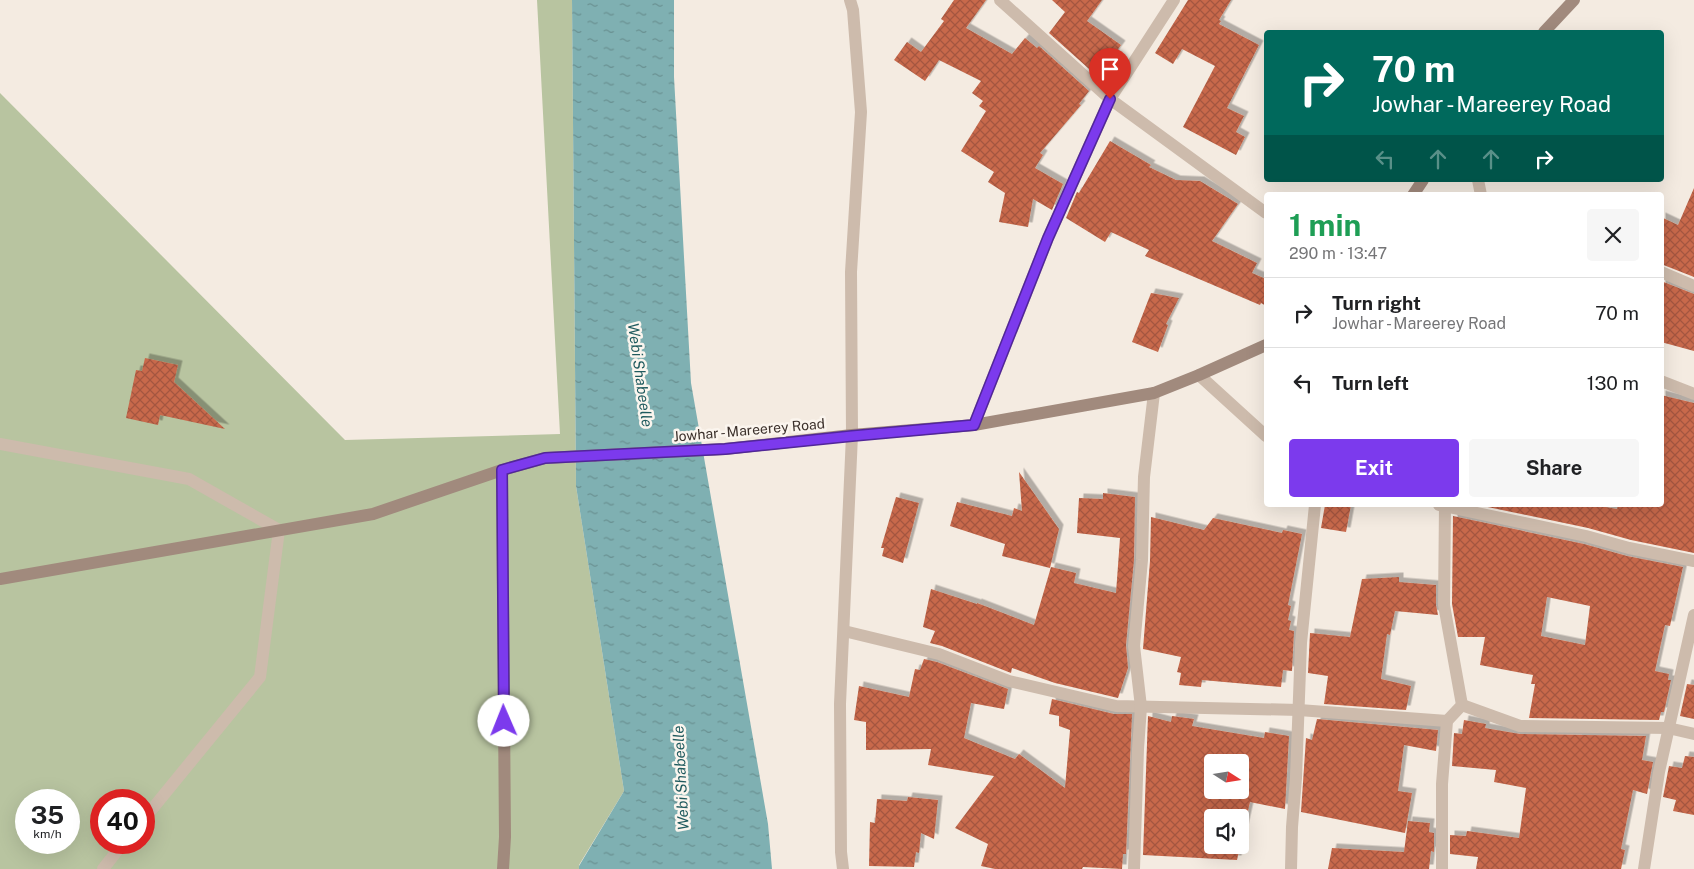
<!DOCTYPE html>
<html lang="en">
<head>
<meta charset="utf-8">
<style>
	body { margin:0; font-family:"Public Sans",sans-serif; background:#f6f6f6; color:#202124; height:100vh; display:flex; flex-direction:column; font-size:19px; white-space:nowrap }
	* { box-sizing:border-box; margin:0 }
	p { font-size:16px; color:#757577 }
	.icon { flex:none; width:28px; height:28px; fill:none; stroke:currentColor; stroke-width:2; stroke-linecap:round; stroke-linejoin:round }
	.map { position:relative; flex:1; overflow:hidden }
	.side { position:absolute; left:1264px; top:192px; width:400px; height:315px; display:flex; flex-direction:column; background:#fff; border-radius:5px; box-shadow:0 5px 20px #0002 }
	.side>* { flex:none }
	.banner { position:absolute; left:1264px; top:30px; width:400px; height:152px; border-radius:5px; box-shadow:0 5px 20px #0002; background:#00695c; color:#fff; overflow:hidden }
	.needle { width:32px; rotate:102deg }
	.controls { position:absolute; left:1204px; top:754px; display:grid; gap:10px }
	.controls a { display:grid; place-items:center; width:45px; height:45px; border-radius:5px; background:#fff; box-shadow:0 5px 20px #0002; font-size:25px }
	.speed { position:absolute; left:15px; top:789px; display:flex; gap:10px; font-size:25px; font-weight:700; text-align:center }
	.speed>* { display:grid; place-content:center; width:65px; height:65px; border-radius:50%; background:#fff; box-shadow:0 5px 20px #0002; line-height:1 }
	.speed small { font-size:12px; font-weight:400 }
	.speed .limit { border:8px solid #d22; background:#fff; color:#111 }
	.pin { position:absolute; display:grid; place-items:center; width:42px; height:42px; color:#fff; margin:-51px -21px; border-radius:50% 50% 50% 0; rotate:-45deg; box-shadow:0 0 5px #0007 }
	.pin .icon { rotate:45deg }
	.me { position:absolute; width:55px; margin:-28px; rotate:359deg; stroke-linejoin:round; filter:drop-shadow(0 0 4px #0008) }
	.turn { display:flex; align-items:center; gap:18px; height:105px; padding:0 25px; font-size:22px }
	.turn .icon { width:65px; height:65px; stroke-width:2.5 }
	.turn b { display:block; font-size:35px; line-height:42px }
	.lanes { display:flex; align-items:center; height:48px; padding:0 25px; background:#0003; justify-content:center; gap:25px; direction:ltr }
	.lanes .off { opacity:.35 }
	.round { display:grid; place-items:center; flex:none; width:52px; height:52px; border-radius:5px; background:#f6f6f6 }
	.head { display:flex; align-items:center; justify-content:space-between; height:85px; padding:0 25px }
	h1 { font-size:30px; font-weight:700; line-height:38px; color:#1e9e55 }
	.primary-button { display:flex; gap:10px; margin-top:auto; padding:10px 25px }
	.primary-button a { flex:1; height:58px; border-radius:5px; background:#7c3aed; color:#fff; font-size:20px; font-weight:700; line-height:58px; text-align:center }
	.primary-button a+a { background:#f6f6f6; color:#202124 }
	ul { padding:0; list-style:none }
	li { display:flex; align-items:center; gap:15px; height:70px; padding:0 25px; border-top:1px solid #e0e0e0 }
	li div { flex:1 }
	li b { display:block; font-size:19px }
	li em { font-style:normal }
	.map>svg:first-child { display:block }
	.grass { fill:#b8c4a0; fill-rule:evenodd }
	.water { fill:url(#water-ripples) }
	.building { fill:url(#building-cross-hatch); fill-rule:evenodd; filter:url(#shadow) }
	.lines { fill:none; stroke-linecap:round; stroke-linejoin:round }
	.street { stroke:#cdbbac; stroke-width:12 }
	.secondary { stroke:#a18a7d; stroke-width:12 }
	.route-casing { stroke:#51269a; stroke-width:12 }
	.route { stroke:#7c3aed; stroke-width:9 }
	.labels { text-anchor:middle; stroke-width:5; stroke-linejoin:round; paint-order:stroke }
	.street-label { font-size:14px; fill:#3b302b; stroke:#fbf5ee }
	.water-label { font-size:15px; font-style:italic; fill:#1f5a5e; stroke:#fbf5ee }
</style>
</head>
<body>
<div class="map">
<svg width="1694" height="869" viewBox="0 0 1694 869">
	<defs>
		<pattern id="water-ripples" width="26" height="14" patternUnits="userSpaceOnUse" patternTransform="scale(1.25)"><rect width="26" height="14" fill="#7fb0b2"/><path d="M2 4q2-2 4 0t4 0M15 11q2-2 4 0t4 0" fill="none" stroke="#699091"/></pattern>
		<pattern id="building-cross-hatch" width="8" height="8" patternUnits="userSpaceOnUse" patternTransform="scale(1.25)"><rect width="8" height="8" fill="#c8694b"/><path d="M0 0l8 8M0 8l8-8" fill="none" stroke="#a4573f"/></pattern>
		<filter id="shadow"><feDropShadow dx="4.5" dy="-4.5" stdDeviation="0" flood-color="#0004"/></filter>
	</defs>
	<rect width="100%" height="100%" fill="#f4ebe1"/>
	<path class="grass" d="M 537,0 L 572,0 L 576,486 L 624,791 L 579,865 L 579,869 L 0,869 L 0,93 L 345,440 L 560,434 ZM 26,800 L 69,800 L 69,842 L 26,842 ZM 101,800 L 144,800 L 144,842 L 101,842 Z"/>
	<polygon class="water" points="572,0 674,0 674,77 691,383 768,824 772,869 579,869 579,866 624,791 576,486"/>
	<g class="building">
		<polygon points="954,0 986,0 966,28 1012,54 1025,38 1037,48 1039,46 1089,91 1079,104 1081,105 1040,153 1043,155 1035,168 1063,184 1052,210 1033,199 1028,227 999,222 1005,193 988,182 994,172 961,151 986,111 979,106 983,101 972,93 981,81 939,60 925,81 894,60 907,42 921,52 944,21 941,19"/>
		<polygon points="1052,0 1102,0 1087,21 1121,45 1098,77 1049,33 1065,12"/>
		<polygon points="1188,0 1231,0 1219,20 1221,21 1219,24 1259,45 1227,108 1244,116 1236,132 1245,137 1236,155 1183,127 1215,66 1182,49 1173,64 1155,53"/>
		<polygon points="1110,141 1151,165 1149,167 1176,180 1200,181 1238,204 1212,241 1257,263 1252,273 1266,279 1266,306 1261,303 1260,305 1145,256 1149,250 1111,232 1105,242 1066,218 1077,192 1079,193"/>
		<polygon points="1694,188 1694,277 1661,264 1661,217 1678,225"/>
		<polygon points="1661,281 1694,294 1694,351 1661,342"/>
		<polygon points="1151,293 1179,298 1166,324 1168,325 1158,352 1132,342"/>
		<polygon points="145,358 178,365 174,382 225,429 160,415 158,425 126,418 136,370 142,371"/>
		<polygon points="1661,395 1694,403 1694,553 1631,540 1588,528 1478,505 1594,505 1617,509 1618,505 1661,505"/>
		<polygon points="1019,472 1059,529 1050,568 1002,556 1005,544 950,526 957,502 1012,516 1014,508 1022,511"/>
		<polygon points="1103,493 1135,497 1134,560 1126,645 1128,668 1118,698 1055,683 1012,668 1011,673 942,646 930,643 935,631 923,627 931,589 977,604 977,603 1034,625 1051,567 1076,573 1074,583 1116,593 1120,538 1077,533 1079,498 1103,499"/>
		<polygon points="896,497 919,503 903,563 882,556 884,548 881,548"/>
		<polygon points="1325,505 1351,505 1346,532 1321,528"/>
		<path d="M 1453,516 L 1584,544 L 1627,556 L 1683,567 L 1670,626 L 1665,625 L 1655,671 L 1669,674 L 1668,680 L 1671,680 L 1664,712 L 1661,712 L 1659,720 L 1529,718 L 1535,684 L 1531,684 L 1533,675 L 1480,665 L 1485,637 L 1458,637 L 1452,604 ZM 1547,597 L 1590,606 L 1585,645 L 1541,636 Z"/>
		<polygon points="1151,517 1204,530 1213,518 1282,533 1283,530 1302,534 1288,605 1291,606 1288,620 1291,621 1289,630 1294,631 1292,671 1283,670 1281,687 1202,680 1201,687 1179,685 1181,673 1177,672 1181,657 1143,649 1150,561"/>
		<polygon points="1399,577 1399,582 1436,585 1436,605 1438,615 1395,611 1390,635 1387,634 1381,679 1411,686 1406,710 1324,704 1328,676 1308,673 1310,633 1350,637 1362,579"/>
		<polygon points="924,659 937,662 1008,689 1004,709 971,703 964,738 1015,759 1019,754 1065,788 1070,730 1059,726 1059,716 1049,714 1052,699 1114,714 1132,714 1126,854 1123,854 1122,869 1083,867 1082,869 995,869 981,866 988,844 955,828 994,776 928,765 931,749 866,750 866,722 854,720 859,686 909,697 915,669 920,670"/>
		<polygon points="1687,684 1694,685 1694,719 1680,716"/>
		<path d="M 1148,716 L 1171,722 L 1172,716 L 1194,719 L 1192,726 L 1264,738 L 1265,732 L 1289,736 L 1285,809 L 1250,802 L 1237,860 L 1143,855 ZM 1212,762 L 1240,762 L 1240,790 L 1212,790 ZM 1212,818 L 1240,818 L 1240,845 L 1212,845 Z"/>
		<polygon points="1317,719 1438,730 1436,751 1404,745 1398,791 1412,793 1405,833 1301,812 1306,738 1312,740"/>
		<polygon points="1464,720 1486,724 1485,728 1520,734 1646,736 1642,760 1653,762 1647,794 1633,790 1621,849 1625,850 1621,869 1476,869 1478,857 1450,854 1450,835 1466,836 1467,831 1519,838 1526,788 1494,782 1496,770 1452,766 1454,733 1462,734"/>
		<polygon points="1685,756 1694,757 1694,815 1673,811 1676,800 1663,797 1669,766 1682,768"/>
		<polygon points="908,797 938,800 934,839 921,833 919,853 916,852 914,867 869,866 870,822 875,823 877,799 907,801"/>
		<polygon points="1408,821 1430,823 1429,832 1434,833 1434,852 1431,851 1429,869 1328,869 1332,848 1404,852"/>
	</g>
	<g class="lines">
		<g class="street">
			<polyline points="1000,0 1110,99 1266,213"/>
			<polyline points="1478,180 1481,195"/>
			<polyline points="1661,272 1694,286"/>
			<polyline points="1199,375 1266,436"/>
			<polyline points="1661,381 1694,394"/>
			<polyline points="974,425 1048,238 1110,99 1174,0"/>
			<polyline points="0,444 189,479 279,530 260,677 144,819"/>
			<polyline points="1439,505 1586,536 1629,548 1694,561"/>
			<polyline points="844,631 939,654 1009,681 1116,706 1299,710 1447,721"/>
			<polyline points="1462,705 1520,726 1668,728 1694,734"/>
			<polyline points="103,869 124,842"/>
			<polyline points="843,869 841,852 840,704 852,435 851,272 861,112 853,10 850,0"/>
			<polyline points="1134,869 1138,749 1141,707 1134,646 1142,560 1144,477 1154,393"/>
			<polyline points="1291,869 1292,827 1296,778 1301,643 1315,505"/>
			<polyline points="1442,869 1442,784 1447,721 1462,705 1444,605 1445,505"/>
			<polyline points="1644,869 1659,772 1694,615"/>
		</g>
		<g class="secondary">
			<polyline points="1544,32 1574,0"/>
			<polyline points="1413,195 1423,180"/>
			<polyline points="502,470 505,837 503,869"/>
			<polyline points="0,579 373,514 502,470 545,458 725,449 852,435 974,425 1154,393 1199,375 1266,345"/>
		</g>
	</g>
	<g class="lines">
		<defs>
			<polyline id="route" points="504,721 502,470 545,458 725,449 852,436 974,425 1048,238 1110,99"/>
		</defs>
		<use href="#route" class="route-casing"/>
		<use href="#route" class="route"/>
	</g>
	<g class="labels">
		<g class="street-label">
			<text transform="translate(749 430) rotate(-5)" y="5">Jowhar - Mareerey Road</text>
		</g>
		<g class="water-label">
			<text transform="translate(640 375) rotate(82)" y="5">Webi Shabeelle</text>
			<text transform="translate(681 778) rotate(-93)" y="5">Webi Shabeelle</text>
		</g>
	</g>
</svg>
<div class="controls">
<a><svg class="needle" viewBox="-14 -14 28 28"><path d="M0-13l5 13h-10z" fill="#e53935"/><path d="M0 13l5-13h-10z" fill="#757577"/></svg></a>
<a><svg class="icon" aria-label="sound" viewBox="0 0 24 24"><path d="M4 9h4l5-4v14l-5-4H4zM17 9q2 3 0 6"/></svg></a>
</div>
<div class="speed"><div>35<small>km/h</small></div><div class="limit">40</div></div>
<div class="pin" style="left:1110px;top:99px;background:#d93025"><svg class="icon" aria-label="arrive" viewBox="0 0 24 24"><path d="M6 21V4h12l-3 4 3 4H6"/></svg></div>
<svg class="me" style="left:504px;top:721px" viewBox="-20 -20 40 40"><circle r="19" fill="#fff"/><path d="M0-13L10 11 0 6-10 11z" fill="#7c3aed"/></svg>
<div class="banner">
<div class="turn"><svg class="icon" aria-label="right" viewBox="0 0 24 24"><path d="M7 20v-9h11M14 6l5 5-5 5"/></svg><div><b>70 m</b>Jowhar - Mareerey Road</div></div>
<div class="lanes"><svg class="icon off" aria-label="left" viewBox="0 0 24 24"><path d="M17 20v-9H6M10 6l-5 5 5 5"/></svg><svg class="icon off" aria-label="ahead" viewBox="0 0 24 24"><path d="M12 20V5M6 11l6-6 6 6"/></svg><svg class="icon off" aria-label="ahead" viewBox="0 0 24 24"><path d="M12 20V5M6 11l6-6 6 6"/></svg><svg class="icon" aria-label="right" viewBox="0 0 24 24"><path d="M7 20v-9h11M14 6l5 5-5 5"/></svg></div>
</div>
<section class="side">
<div class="head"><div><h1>1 min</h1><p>290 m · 13:47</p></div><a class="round"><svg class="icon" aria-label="close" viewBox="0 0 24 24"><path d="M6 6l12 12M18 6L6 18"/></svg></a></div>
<ul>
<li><svg class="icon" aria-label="right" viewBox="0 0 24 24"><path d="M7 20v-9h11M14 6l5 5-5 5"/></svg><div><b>Turn right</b><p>Jowhar - Mareerey Road</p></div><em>70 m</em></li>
<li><svg class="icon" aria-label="left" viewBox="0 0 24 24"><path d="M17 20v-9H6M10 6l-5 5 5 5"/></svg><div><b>Turn left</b></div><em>130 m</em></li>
</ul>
<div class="primary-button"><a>Exit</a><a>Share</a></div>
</section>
</div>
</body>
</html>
